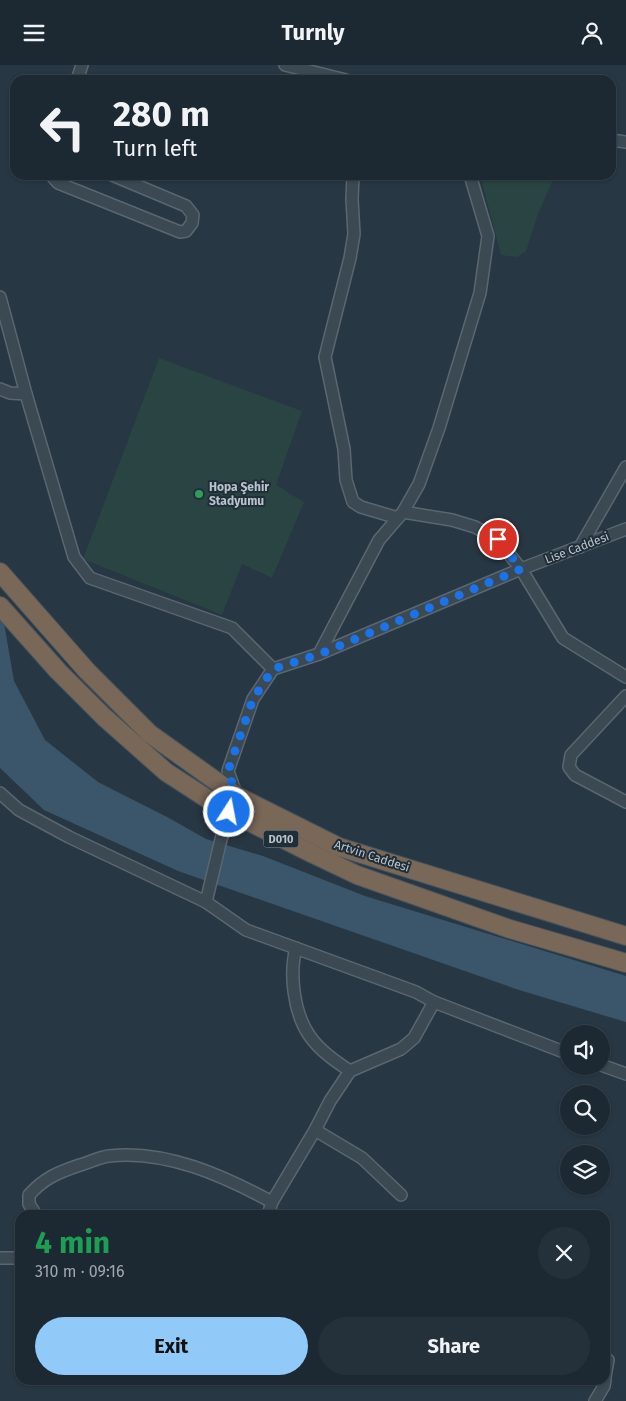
<!DOCTYPE html>
<html lang="en">
<head>
<meta charset="utf-8">
<style>
	body { margin:0; font-family:"Fira Sans",sans-serif; background:#25313a; color:#f1f3f6; height:100vh; display:flex; flex-direction:column; font-size:19px; white-space:nowrap }
	* { box-sizing:border-box; margin:0 }
	p { font-size:16px; color:#a0a6ac }
	.icon { flex:none; width:28px; height:28px; fill:none; stroke:currentColor; stroke-width:2; stroke-linecap:round; stroke-linejoin:round }
	.map { position:relative; flex:1; overflow:hidden }
	.drawer { position:absolute; left:15px; top:1145px; width:595px; height:175px; display:flex; flex-direction:column; background:#1d2932; border-radius:15px; box-shadow:0 1px 4px #0004,0 0 0 1px #3b454d }
	.drawer>* { flex:none }
	.hud { position:absolute; left:10px; top:10px; width:606px; height:105px; border-radius:15px; box-shadow:0 1px 4px #0004,0 0 0 1px #3b454d; background:#1d2932; color:#f1f3f6; overflow:hidden }
	.buttons { position:absolute; left:560px; top:960px; display:grid; gap:10px }
	.buttons a { display:grid; place-items:center; width:50px; height:50px; border-radius:50%; background:#1d2932; box-shadow:0 1px 4px #0004,0 0 0 1px #3b454d; font-size:25px }
	.pin { position:absolute; display:grid; place-items:center; width:42px; height:42px; color:#fff; margin:-21px; border:2px solid #fff; border-radius:50%; box-shadow:0 1px 5px #0007 }
	.me { position:absolute; width:55px; margin:-28px; rotate:11deg; stroke-linejoin:round; filter:drop-shadow(0 0 4px #0008) }
	.turn { display:flex; align-items:center; gap:18px; height:105px; padding:0 20px; font-size:22px }
	.turn .icon { width:65px; height:65px; stroke-width:2.5 }
	.turn b { display:block; font-size:35px; line-height:42px }
	.round { display:grid; place-items:center; flex:none; width:52px; height:52px; border-radius:26px; background:#25313a }
	.headline { display:flex; align-items:center; justify-content:space-between; height:85px; padding:0 20px }
	h1 { font-size:30px; font-weight:700; line-height:38px; color:#1e9e55 }
	.button { display:flex; gap:10px; margin-top:auto; padding:10px 20px }
	.button a { flex:1; height:58px; border-radius:30px; background:#91c9f9; color:#111; font-size:20px; font-weight:700; line-height:58px; text-align:center }
	.button a+a { background:#25313a; color:#f1f3f6 }
	header { display:flex; justify-content:space-between; align-items:center; height:65px; padding:0 20px; background:#1d2932; font-size:22px; font-weight:700 }
	.map>svg:first-child { display:block }
	.green { fill:#294443 }
	.water { fill:#3b566a }
	.lines { fill:none; stroke-linecap:round; stroke-linejoin:round }
	.minor-casing { stroke:#5a6670; stroke-width:14 }
	.highway-casing { stroke:#46535d; stroke-width:20 }
	.minor { stroke:#3b4953; stroke-width:11 }
	.highway { stroke:#796758; stroke-width:18 }
	.route { stroke:#1a73e8; stroke-width:9; stroke-dasharray:0 16.2 }
	.leisure-dot { fill:#2e9e5b; stroke:#202e38; stroke-width:2 }
	.labels { text-anchor:middle; stroke-width:4; stroke-linejoin:round; paint-order:stroke }
	.shield { fill:#202e38; stroke:#8b96a0; stroke-width:1 }
	.shield-label { font-size:11px; font-weight:bold; fill:#b9c3cd }
	.poi-label { font-size:12px; font-weight:bold; fill:#b9c3cd; stroke:#202e38; text-anchor:start }
	.street-label { font-size:12px; fill:#b9c3cd; stroke:#202e38 }
</style>
</head>
<body>
<header><svg class="icon" aria-label="menu" viewBox="0 0 24 24"><path d="M4 6h16M4 12h16M4 18h16"/></svg>Turnly<svg class="icon" aria-label="person" viewBox="0 0 24 24"><circle cx="12" cy="8" r="4"/><path d="M4 21q1-7 8-7t8 7"/></svg></header>
<div class="map">
<svg width="626" height="1336" viewBox="0 0 626 1336">
	<rect width="100%" height="100%" fill="#273743"/>
	<g class="green">
		<polygon points="480,110 555,110 538,149 526,186 517,192 501,190"/>
		<polygon points="159,293 302,346 276,420 304,437 272,513 242,499 222,550 83,494"/>
	</g>
	<polygon class="water" points="0,553 4,558 14,616 45,675 98,717 169,753 206,774 263,791 365,831 626,911 626,957 519,925 178,806 44,745 0,703"/>
	<g class="lines">
		<defs>
			<g id="minor">
				<polyline points="285,0 346,15"/>
				<polyline points="77,15 82,0"/>
				<polyline points="611,75 626,77"/>
				<polyline points="51,110 58,118 180,167 186,166 192,158 193,150 186,141 112,110"/>
				<polyline points="353,110 352,134 354,169 350,193 325,292 344,384 346,415 353,437 361,442 398,453"/>
				<polyline points="0,232 26,329 74,492 90,513 232,563 273,604"/>
				<polyline points="0,324 10,328 26,329"/>
				<polyline points="403,447 452,455 475,462 498,475 521,504 563,573 626,612"/>
				<polyline points="580,482 626,402"/>
				<polyline points="319,589 379,475 403,447 419,419 439,363 480,228 488,171 470,110"/>
				<polyline points="626,631 571,690 569,702 575,710 626,737"/>
				<polyline points="0,728 19,745 69,772 206,837"/>
				<path d="M 296,883 C 289,909 294,948 309,970 C 319,985 335,996 350,1006"/>
				<polyline points="569,989 434,937 416,927 246,865 206,837 223,766 237,731 228,706 253,634 273,604 319,589 521,504 626,464"/>
				<polyline points="601,1000 626,1009"/>
				<polyline points="315,1065 362,1093 401,1130"/>
				<path d="M 36,1150 L 29,1139 L 29,1130 C 44,1113 59,1107 80,1100 C 90,1097 100,1092 109,1091 C 165,1084 224,1111 272,1137 L 315,1065 L 330,1036 L 350,1006 L 401,984 L 414,973 L 434,937"/>
				<polyline points="268,1150 272,1137"/>
				<polyline points="0,1193 20,1193"/>
				<polyline points="605,1293 608,1295 605,1312"/>
				<polyline points="595,1336 604,1321 605,1315"/>
			</g>
			<g id="highway">
				<polyline points="0,507 87,606 150,669 237,731 339,782 626,871"/>
				<polyline points="0,541 58,606 104,652 166,707 220,742 313,789 357,810 510,864 626,898"/>
			</g>
		</defs>
		<use href="#minor" class="minor-casing"/>
		<use href="#highway" class="highway-casing"/>
		<use href="#minor" class="minor"/>
		<use href="#highway" class="highway"/>
	</g>
	<g class="lines">
		<polyline class="route" points="229,747 236,731 228,706 253,634 273,604 320,589 521,504 498,474"/>
	</g>
	<circle class="leisure-dot" cx="199" cy="429" r="5"/>
	<g class="labels">
		<rect class="shield" x="263.5" y="765.5" width="35" height="17" rx="4"/>
		<g class="shield-label">
			<text x="281" y="778">D010</text>
		</g>
		<g class="poi-label">
			<text x="209" y="426">Hopa Şehir<tspan x="209" dy="14">Stadyumu</tspan></text>
		</g>
		<g class="street-label">
			<text transform="translate(577 483) rotate(-21)" y="4">Lise Caddesi</text>
			<text transform="translate(372 791) rotate(18)" y="4">Artvin Caddesi</text>
		</g>
	</g>
</svg>
<div class="buttons">
<a><svg class="icon" aria-label="sound" viewBox="0 0 24 24"><path d="M4 9h4l5-4v14l-5-4H4zM17 9q2 3 0 6"/></svg></a>
<a><svg class="icon" aria-label="search" viewBox="0 0 24 24"><circle cx="10" cy="10" r="6"/><path d="M15 15l6 6"/></svg></a>
<a><svg class="icon" aria-label="layers" viewBox="0 0 24 24"><path d="M12 4l9 5-9 5-9-5zM3 14l9 5 9-5"/></svg></a>
</div>
<div class="pin" style="left:498px;top:474px;background:#d93025"><svg class="icon" aria-label="arrive" viewBox="0 0 24 24"><path d="M6 21V4h12l-3 4 3 4H6"/></svg></div>
<svg class="me" style="left:229px;top:747px" viewBox="-20 -20 40 40"><circle r="17" fill="#1a73e8" stroke="#fff" stroke-width="3"/><path d="M0-11L8 9 0 5-8 9z" fill="#fff"/></svg>
<div class="hud">
<div class="turn"><svg class="icon" aria-label="left" viewBox="0 0 24 24"><path d="M17 20v-9H6M10 6l-5 5 5 5"/></svg><div><b>280 m</b>Turn left</div></div>
</div>
<section class="drawer">
<div class="headline"><div><h1>4 min</h1><p>310 m · 09:16</p></div><a class="round"><svg class="icon" aria-label="close" viewBox="0 0 24 24"><path d="M6 6l12 12M18 6L6 18"/></svg></a></div>
<div class="button"><a>Exit</a><a>Share</a></div>
</section>
</div>
</body>
</html>
